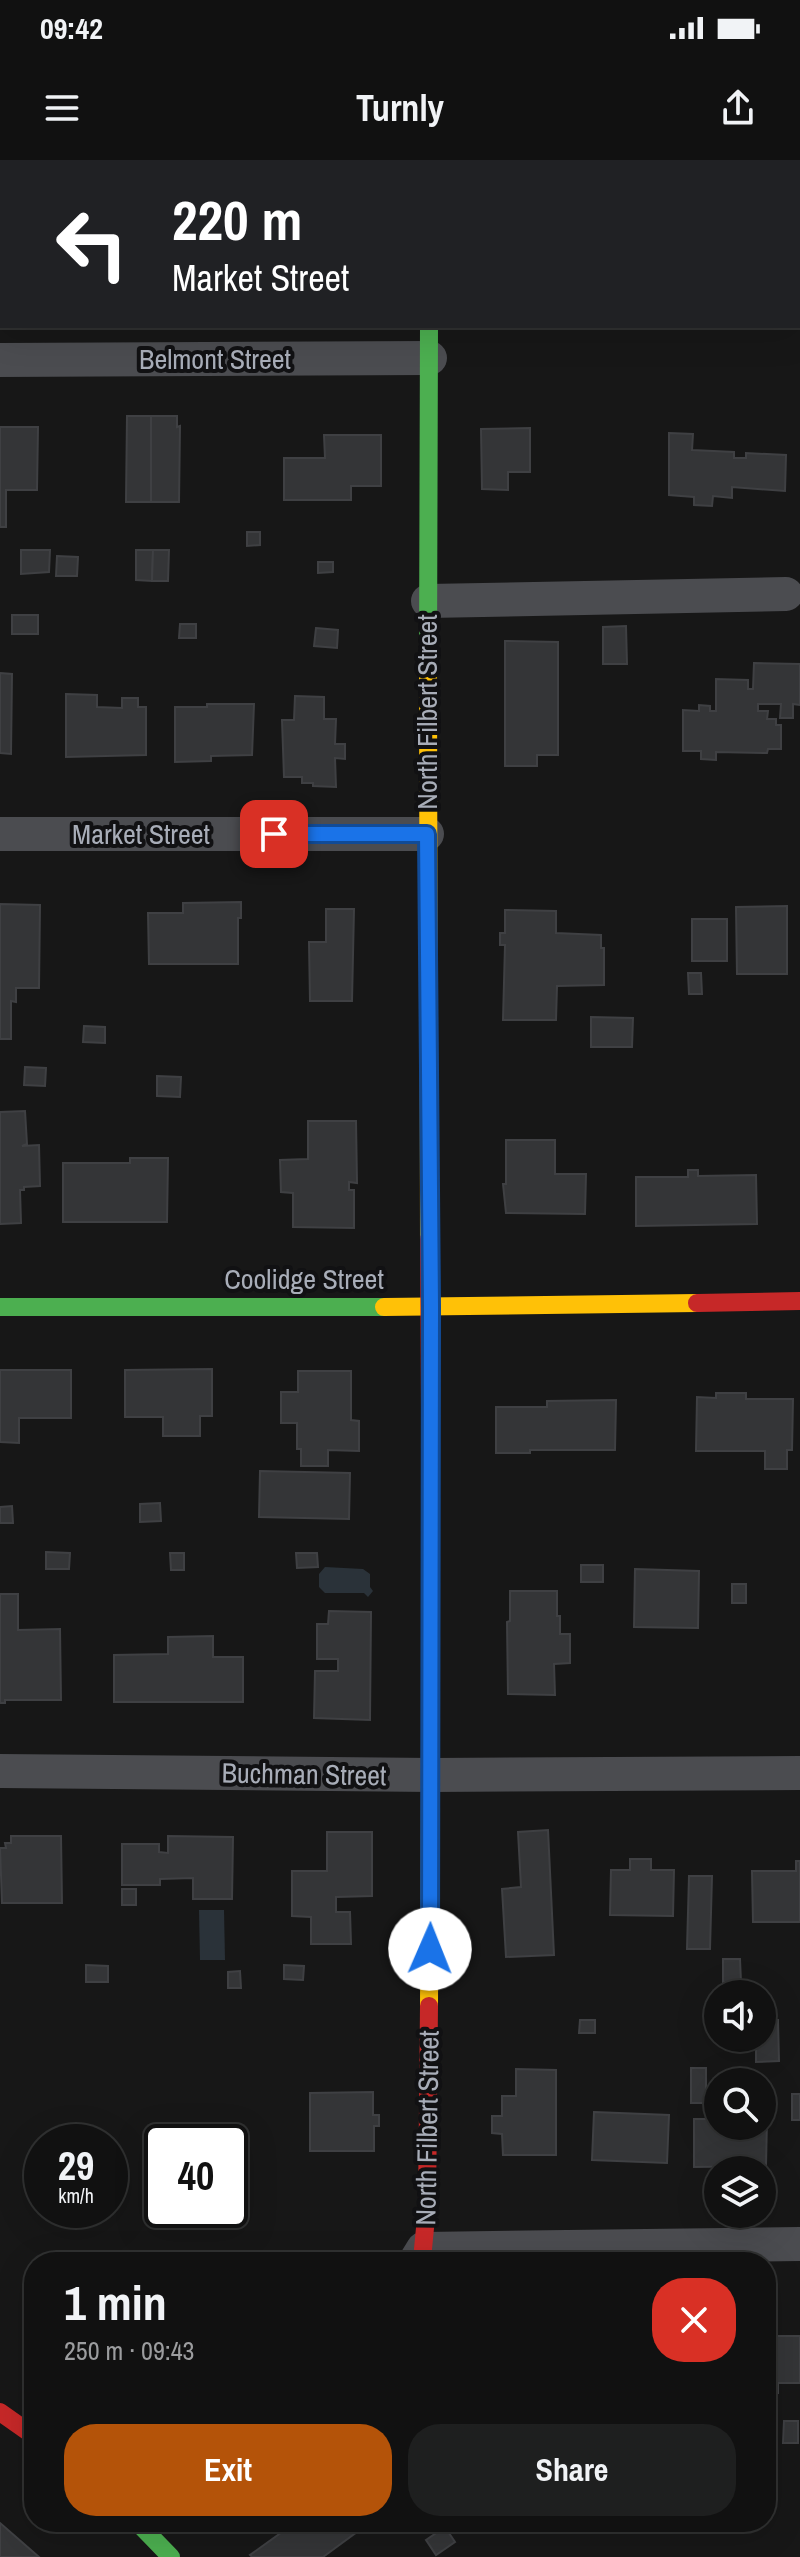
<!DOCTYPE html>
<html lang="en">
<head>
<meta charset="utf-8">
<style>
	body { margin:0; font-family:"Archivo Narrow",sans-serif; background:#1e1f1f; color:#f1f3f6; height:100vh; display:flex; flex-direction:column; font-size:30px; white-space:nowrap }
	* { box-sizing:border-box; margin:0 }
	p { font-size:26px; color:#9c9d9f }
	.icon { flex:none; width:44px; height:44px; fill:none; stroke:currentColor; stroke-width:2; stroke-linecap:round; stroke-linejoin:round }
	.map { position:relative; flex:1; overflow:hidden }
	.details { position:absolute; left:24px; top:2092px; width:752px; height:280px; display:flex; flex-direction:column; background:#111; border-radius:32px; box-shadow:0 8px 32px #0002,0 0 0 2px #303131 }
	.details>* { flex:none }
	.top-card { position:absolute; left:0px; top:0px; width:800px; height:168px; box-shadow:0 8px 32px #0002,0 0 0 2px #303131; background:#202124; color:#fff; overflow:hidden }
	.buttons { position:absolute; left:704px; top:1820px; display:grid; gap:16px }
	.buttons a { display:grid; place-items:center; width:72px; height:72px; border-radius:50%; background:#111; box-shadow:0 8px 32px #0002,0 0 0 2px #303131; font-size:40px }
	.speed { position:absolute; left:24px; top:1964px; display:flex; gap:16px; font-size:40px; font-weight:700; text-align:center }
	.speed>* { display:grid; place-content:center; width:104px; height:104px; border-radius:50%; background:#111; box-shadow:0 8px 32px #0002,0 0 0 2px #303131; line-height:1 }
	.speed small { font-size:20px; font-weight:400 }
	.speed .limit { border:4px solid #111; border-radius:12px; background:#fff; color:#111 }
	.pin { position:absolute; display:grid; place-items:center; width:68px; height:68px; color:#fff; margin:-34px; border-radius:16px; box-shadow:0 4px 12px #0006 }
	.me { position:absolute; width:88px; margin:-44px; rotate:1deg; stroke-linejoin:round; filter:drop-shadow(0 0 6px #0008) }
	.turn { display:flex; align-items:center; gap:28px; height:168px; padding:0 40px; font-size:36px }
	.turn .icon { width:104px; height:104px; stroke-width:2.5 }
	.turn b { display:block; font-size:56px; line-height:68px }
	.round { display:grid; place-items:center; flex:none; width:84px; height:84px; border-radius:32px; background:#1e1f1f }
	.overview { display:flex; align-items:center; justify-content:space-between; height:136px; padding:0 40px }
	h1 { font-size:48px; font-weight:700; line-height:60px }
	.primary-button { display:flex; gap:16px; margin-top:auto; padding:16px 40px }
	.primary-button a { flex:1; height:92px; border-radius:32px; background:#b45309; color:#fff; font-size:32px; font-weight:700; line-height:92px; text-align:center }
	.primary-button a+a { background:#1e1f1f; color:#f1f3f6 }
	.status { display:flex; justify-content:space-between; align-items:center; height:56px; padding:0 40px; background:#111; direction:ltr }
	.status svg { height:22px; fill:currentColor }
	header { display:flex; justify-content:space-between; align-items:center; height:104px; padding:0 40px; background:#111; font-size:36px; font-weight:700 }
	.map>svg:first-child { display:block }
	.water { fill:#2a3239 }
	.building { fill:#343537; stroke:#3f4043; stroke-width:2 }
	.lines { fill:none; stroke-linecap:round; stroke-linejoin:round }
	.street { stroke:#4b4c50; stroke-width:34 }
	.fast { stroke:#4caf50; stroke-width:18 }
	.slow { stroke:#ffc107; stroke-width:18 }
	.jam { stroke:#c62828; stroke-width:18 }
	.route-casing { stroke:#114b97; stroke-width:20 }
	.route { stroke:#1a73e8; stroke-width:14 }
	.labels { text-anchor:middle; stroke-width:8; stroke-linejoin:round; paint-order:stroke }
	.street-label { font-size:28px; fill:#a8adb8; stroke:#111113 }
</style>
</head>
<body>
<div class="status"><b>09:42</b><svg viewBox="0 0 49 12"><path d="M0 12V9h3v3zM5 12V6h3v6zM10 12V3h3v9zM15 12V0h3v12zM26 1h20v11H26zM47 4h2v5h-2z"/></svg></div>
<header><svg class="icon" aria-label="menu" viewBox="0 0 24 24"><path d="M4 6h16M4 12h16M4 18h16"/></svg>Turnly<svg class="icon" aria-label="share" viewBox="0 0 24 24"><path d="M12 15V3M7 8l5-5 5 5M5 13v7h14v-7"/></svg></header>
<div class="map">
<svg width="800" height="2397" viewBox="0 0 800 2397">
	<rect width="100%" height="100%" fill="#171717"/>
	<g class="water">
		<polygon points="325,1407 363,1409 370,1414 370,1427 373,1431 368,1437 364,1433 325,1433 319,1427 319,1414"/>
		<polygon points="199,1750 224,1750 225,1800 200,1800"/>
	</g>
	<g class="building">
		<polygon points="127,256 151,256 151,342 126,342"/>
		<polygon points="151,256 177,256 177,267 180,266 179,342 151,342"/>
		<polygon points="0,267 38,267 37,330 6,330 6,367 0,367"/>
		<polygon points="530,268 530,312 508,312 508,330 482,329 481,269"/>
		<polygon points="669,273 693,274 692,290 734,292 734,298 746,298 746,293 786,295 785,331 732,327 732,338 713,336 712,346 694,345 694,337 669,335"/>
		<polygon points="324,275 381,275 381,326 351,326 351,340 284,340 284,298 325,298"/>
		<polygon points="247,372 260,372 260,385 247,386"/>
		<polygon points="21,390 50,390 49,412 21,414"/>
		<polygon points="136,390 153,390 152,421 136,420"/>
		<polygon points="153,390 169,390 168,421 152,421"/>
		<polygon points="57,396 78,397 77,416 56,416"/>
		<polygon points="318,402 333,402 333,412 318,413"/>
		<rect x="12" y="455" width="26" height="19"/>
		<polygon points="180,464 196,464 196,478 179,478"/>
		<polygon points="626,466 627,504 603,504 603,467"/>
		<polygon points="316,468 338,470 337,488 314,486"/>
		<polygon points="505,481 558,482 558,595 537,595 537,606 505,606"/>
		<polygon points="754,503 800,504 800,545 793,544 793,558 780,558 781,544 758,544 758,551 768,551 767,559 776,559 776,565 781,565 781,589 768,589 767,593 716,592 716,600 701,599 701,591 683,591 683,550 699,551 699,545 710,546 710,551 716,551 716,519 748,520 748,529 753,529"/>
		<polygon points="0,513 12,514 11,594 0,593"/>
		<polygon points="66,534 97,535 97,547 122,548 122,538 138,538 138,547 146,547 146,595 66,597"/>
		<polygon points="295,536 324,537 324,559 336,559 335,584 345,584 345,599 335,598 336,627 313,626 313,623 302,623 302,617 284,617 282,560 294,560"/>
		<polygon points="207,544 254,544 252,595 211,596 211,601 175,602 175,547 207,547"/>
		<polygon points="241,742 241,758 238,758 238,804 149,804 148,753 183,753 183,743"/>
		<polygon points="0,744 40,745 39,828 16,828 16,842 11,841 11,879 0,879"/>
		<polygon points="787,746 787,814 737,814 736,747"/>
		<polygon points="326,749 354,749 352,841 310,841 309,782 326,782"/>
		<polygon points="505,750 556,751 556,773 601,775 601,788 604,788 604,825 557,826 556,860 503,860 505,785 500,785 500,773 505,773"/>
		<rect x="692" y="759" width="35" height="42"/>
		<polygon points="688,813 701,813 702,834 689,834"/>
		<polygon points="591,857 633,858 632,887 591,887"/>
		<polygon points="84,866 105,867 105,883 83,882"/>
		<polygon points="25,907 46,908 45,926 24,925"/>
		<polygon points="157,916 181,917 180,937 157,936"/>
		<polygon points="25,951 27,984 22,986 39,985 40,1026 24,1027 24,1030 20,1030 21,1063 0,1064 0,952"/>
		<polygon points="308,961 356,961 357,1023 349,1022 349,1030 354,1030 354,1068 293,1067 293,1033 281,1032 280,1000 308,999"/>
		<polygon points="506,980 555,980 555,1014 586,1014 585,1054 506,1053 503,1024 506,1024"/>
		<polygon points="130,998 168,998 167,1062 63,1062 63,1003 130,1003"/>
		<polygon points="688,1010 698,1010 698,1016 756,1015 757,1064 636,1066 636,1017 688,1017"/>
		<polygon points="212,1209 212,1256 200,1256 200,1276 163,1276 163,1257 125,1257 125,1210"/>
		<polygon points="0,1210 71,1210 71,1258 19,1258 19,1283 0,1282"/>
		<polygon points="298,1211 351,1211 351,1260 359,1261 359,1291 328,1290 328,1306 301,1306 301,1289 297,1289 297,1263 281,1263 281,1232 298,1232"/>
		<polygon points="716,1233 746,1233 746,1239 793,1239 792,1290 787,1290 787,1309 765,1309 765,1291 696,1291 697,1237 716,1238"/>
		<polygon points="616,1240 615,1290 530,1290 530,1293 496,1293 496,1247 547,1247 547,1241"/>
		<polygon points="260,1311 350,1313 349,1359 259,1357"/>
		<polygon points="160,1343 161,1361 140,1362 140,1344"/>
		<polygon points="12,1346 13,1363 0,1363 0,1347"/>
		<polygon points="46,1392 70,1393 69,1409 46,1409"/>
		<polygon points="170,1393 184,1393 184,1410 171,1410"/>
		<polygon points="296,1393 317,1393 318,1407 297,1408"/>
		<rect x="581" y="1405" width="22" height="17"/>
		<polygon points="635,1409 699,1411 698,1468 634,1467"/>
		<rect x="732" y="1424" width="14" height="19"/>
		<polygon points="510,1431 557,1431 557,1456 560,1456 560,1474 570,1474 570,1503 554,1504 555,1535 508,1534 507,1462 510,1461"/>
		<polygon points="0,1434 18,1434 18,1470 60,1469 61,1540 5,1540 5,1543 0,1543"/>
		<polygon points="329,1451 371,1452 370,1560 314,1558 315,1511 338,1511 338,1499 317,1499 317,1464 328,1464"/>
		<polygon points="213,1476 213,1497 243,1497 243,1542 114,1542 114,1495 168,1494 168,1477"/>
		<polygon points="548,1670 554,1795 506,1797 502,1729 521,1727 518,1672"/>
		<polygon points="327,1672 372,1672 372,1736 336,1737 336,1752 350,1752 351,1784 311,1784 311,1757 292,1756 292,1711 327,1711"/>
		<polygon points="11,1676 61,1676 62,1743 2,1743 0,1688 6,1688 5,1683 11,1683"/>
		<polygon points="168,1676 233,1677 232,1739 193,1739 193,1718 160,1719 160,1725 122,1725 122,1684 159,1684 159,1692 168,1693"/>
		<polygon points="630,1699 651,1699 651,1710 674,1710 673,1756 610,1755 611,1710 630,1710"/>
		<polygon points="796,1701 800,1701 800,1762 753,1762 752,1711 796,1711"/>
		<polygon points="689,1716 712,1716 710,1789 687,1789"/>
		<rect x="122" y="1729" width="14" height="16"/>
		<polygon points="723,1799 740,1799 741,1822 723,1822"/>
		<polygon points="86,1805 108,1806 108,1822 86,1822"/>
		<polygon points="284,1805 304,1806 303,1820 284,1819"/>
		<polygon points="240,1811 241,1828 228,1828 228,1812"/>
		<polygon points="580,1860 595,1860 595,1873 579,1873"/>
		<polygon points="762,1860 778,1860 779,1901 756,1902 756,1878 762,1878"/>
		<rect x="691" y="1908" width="15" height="35"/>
		<polygon points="516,1909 556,1910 556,1995 503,1995 502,1974 492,1973 492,1956 502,1956 502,1936 516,1936"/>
		<polygon points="373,1932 373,1955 379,1955 379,1966 374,1966 374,1991 310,1991 310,1933"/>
		<rect x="792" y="1934" width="8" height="26"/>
		<polygon points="594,1952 669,1955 667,2003 592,2000"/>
		<polygon points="694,1959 718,1959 718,1966 762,1966 762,1959 767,1959 766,2006 694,2007"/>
		<polygon points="766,2176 800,2176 800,2223 778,2223 778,2233 766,2233"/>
		<polygon points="784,2261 798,2261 798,2283 783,2283"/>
		<polygon points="296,2362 318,2362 325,2371 338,2362 349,2362 357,2372 323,2397 252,2397 250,2395"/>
		<polygon points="0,2363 39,2397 0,2397"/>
		<polygon points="445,2367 455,2382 436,2395 426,2380"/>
	</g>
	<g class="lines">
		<g class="street">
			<polyline points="428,0 428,2"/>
			<polyline points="0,200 430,198"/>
			<polyline points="428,441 786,434"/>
			<polyline points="0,674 427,674"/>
			<polyline points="0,1611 432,1615 800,1613"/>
			<polyline points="415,2102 423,2089 800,2084"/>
		</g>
		<g class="fast">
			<polyline points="428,501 429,166"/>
			<polyline points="0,1147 384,1147"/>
			<polyline points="137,2362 171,2397"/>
		</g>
		<g class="slow">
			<polyline points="428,501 429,1079"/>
			<polyline points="384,1147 697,1143"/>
			<polyline points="429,1846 431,1420"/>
		</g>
		<g class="jam">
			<polyline points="429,1079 431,1420"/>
			<polyline points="697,1143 800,1141"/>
			<polyline points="423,2089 427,2047 429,1846"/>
			<polyline points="0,2252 34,2276"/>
		</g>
	</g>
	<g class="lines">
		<defs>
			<polyline id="route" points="274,674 427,674 431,1147 430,1789"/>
		</defs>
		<use href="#route" class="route-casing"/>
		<use href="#route" class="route"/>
	</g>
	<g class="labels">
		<g class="street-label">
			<text x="215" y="209">Belmont Street</text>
			<text transform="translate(427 552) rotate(-90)" y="10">North Filbert Street</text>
			<text x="141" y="684">Market Street</text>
			<text x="304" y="1129">Coolidge Street</text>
			<text transform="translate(304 1614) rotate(1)" y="10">Buchman Street</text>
			<text transform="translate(427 1968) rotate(-89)" y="10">North Filbert Street</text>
		</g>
	</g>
</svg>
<div class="buttons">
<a><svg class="icon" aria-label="sound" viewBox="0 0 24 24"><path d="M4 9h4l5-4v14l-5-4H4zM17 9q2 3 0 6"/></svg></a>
<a><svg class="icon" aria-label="search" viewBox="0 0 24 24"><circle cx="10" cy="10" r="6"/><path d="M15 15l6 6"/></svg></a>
<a><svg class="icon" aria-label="layers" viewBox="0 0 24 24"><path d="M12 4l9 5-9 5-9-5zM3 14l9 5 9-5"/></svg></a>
</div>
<div class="speed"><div>29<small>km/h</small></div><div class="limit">40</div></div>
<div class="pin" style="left:274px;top:674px;background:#d93025"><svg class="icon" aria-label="arrive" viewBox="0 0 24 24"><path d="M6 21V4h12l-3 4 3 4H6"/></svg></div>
<svg class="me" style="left:430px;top:1789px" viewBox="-20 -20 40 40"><circle r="19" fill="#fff"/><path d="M0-13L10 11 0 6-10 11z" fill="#1a73e8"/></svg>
<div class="top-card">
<div class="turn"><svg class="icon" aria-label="left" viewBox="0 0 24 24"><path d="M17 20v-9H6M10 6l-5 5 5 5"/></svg><div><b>220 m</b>Market Street</div></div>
</div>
<section class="details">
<div class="overview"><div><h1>1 min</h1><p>250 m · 09:43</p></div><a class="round" style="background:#d93025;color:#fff"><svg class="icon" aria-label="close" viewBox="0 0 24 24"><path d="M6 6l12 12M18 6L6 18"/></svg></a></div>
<div class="primary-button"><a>Exit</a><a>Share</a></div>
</section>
</div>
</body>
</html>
